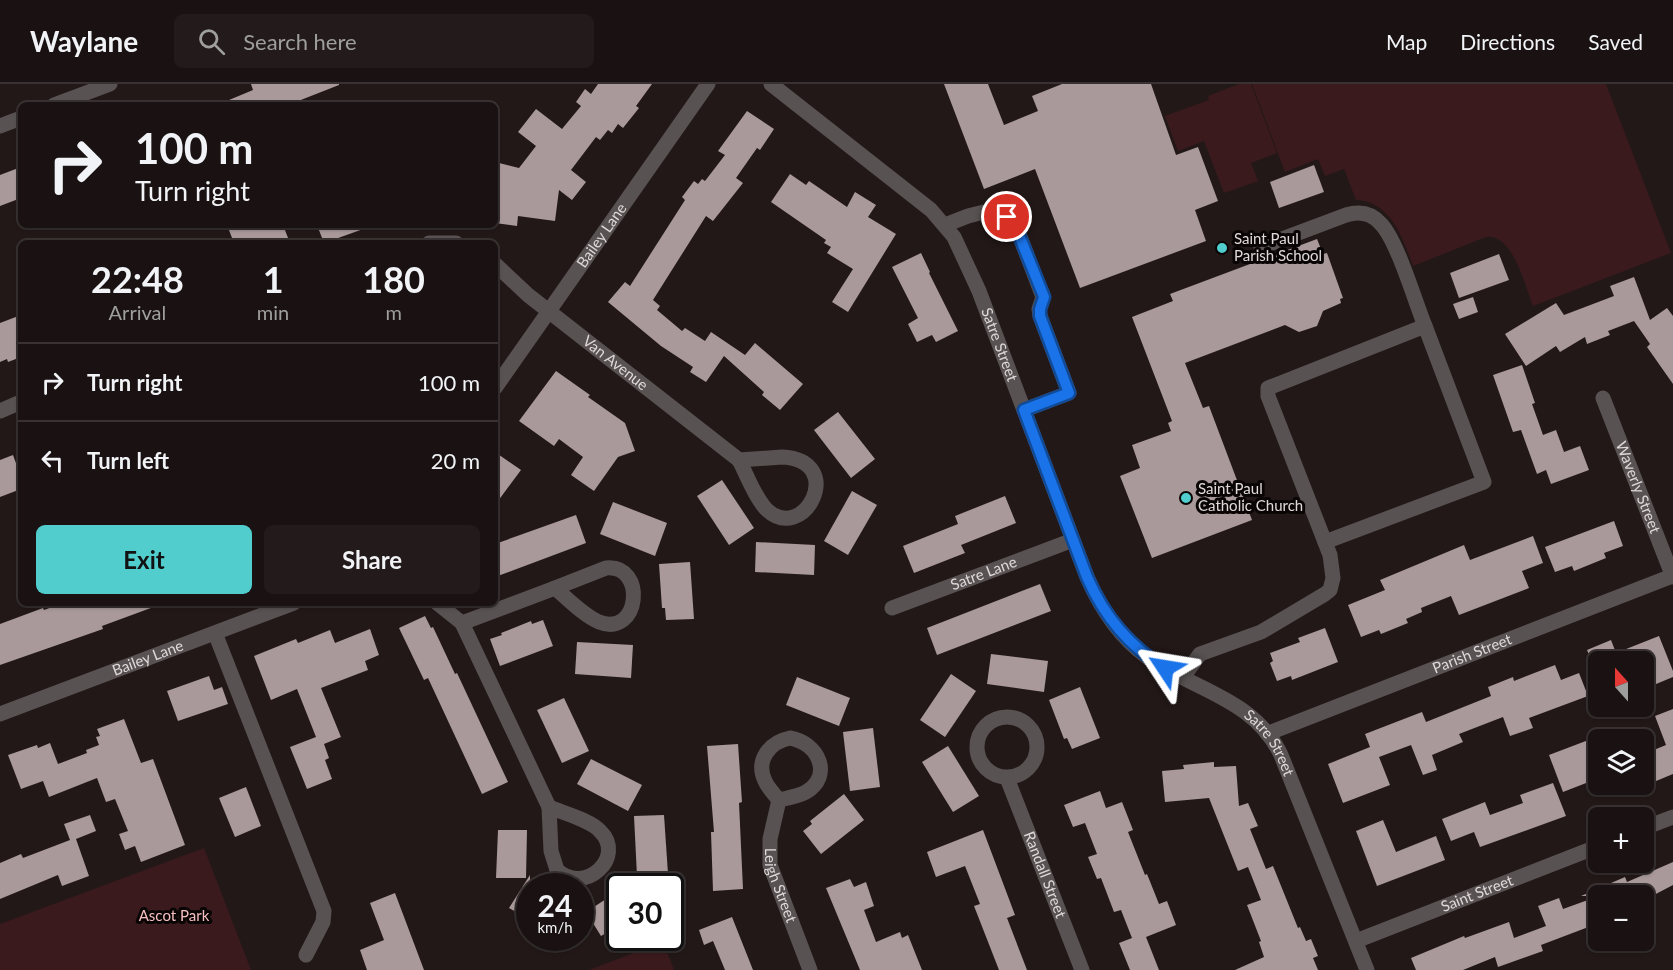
<!DOCTYPE html>
<html lang="en">
<head>
<meta charset="utf-8">
<style>
	body { margin:0; font-family:Lato,sans-serif; background:#231b1b; color:#f1f3f6; height:100vh; display:flex; flex-direction:column; font-size:22px; white-space:nowrap }
	* { box-sizing:border-box; margin:0 }
	p { font-size:20px; color:#9f9e9f }
	.icon { flex:none; width:33px; height:33px; fill:none; stroke:currentColor; stroke-width:2; stroke-linecap:round; stroke-linejoin:round }
	.map { position:relative; flex:1; overflow:hidden }
	.drawer { position:absolute; left:18px; top:156px; width:480px; height:366px; display:flex; flex-direction:column; background:#1a1212; border-radius:9px; box-shadow:0 2px 4px #0004,0 0 0 2px #383232 }
	.drawer>* { flex:none }
	.banner { position:absolute; left:18px; top:18px; width:480px; height:126px; border-radius:9px; box-shadow:0 2px 4px #0004,0 0 0 2px #383232; background:#1a1212; color:#f1f3f6; overflow:hidden }
	.needle { width:39px; rotate:339deg }
	.tools { position:absolute; left:1588px; top:567px; display:grid; gap:12px }
	.tools a { display:grid; place-items:center; width:66px; height:66px; border-radius:9px; background:#1a1212; box-shadow:0 2px 4px #0004,0 0 0 2px #383232; font-size:30px }
	.speed { position:absolute; left:516px; top:789px; display:flex; gap:12px; font-size:30px; font-weight:700; text-align:center }
	.speed>* { display:grid; place-content:center; width:78px; height:78px; border-radius:50%; background:#1a1212; box-shadow:0 2px 4px #0004,0 0 0 2px #383232; line-height:1 }
	.speed small { font-size:15px; font-weight:400 }
	.speed .limit { border:3px solid #111; border-radius:9px; background:#fff; color:#111 }
	.pin { position:absolute; display:grid; place-items:center; width:51px; height:51px; color:#fff; margin:-26px; border:3px solid #fff; border-radius:50%; box-shadow:0 2px 6px #0007 }
	.me { position:absolute; width:66px; margin:-33px; rotate:303deg; stroke-linejoin:round; filter:drop-shadow(0 0 4px #0008) }
	.turn { display:flex; align-items:center; gap:21px; height:126px; padding:0 18px; font-size:27px }
	.turn .icon { width:78px; height:78px; stroke-width:2.5 }
	.turn b { display:block; font-size:42px; line-height:51px }
	.eta { display:flex; justify-content:space-evenly; align-items:center; height:102px; text-align:center }
	.eta b { font-size:36px; font-weight:700; line-height:42px }
	.primary-button { display:flex; gap:12px; margin-top:auto; padding:12px 18px }
	.primary-button a { flex:1; height:69px; border-radius:9px; background:#52cdce; color:#111; font-size:24px; font-weight:700; line-height:69px; text-align:center }
	.primary-button a+a { background:#231b1b; color:#f1f3f6 }
	ul { padding:0; list-style:none }
	li { display:flex; align-items:center; gap:18px; height:78px; padding:0 18px; border-top:2px solid #383232 }
	li div { flex:1 }
	li b { display:block; font-size:22px }
	li em { font-style:normal }
	header { display:flex; align-items:center; gap:36px; box-sizing:border-box; height:84px; padding:0 30px; background:#1a1212; border-bottom:2px solid #383232 }
	header strong { font-size:28px }
	nav { display:flex; gap:33px; margin-inline-start:auto; font-size:21px }
	.search { width:420px; height:54px; background:#231b1b; display:flex; align-items:center; gap:15px; box-sizing:border-box; padding:0 21px; border-radius:9px; color:#9f9e9f; font-size:22px }
	.map>svg:first-child { display:block }
	.green { fill:#3a1a1d }
	.building { fill:#a9999a }
	.lines { fill:none; stroke-linecap:round; stroke-linejoin:round }
	.minor { stroke:#585252; stroke-width:15 }
	.route-casing { stroke:#114b97; stroke-width:15 }
	.route { stroke:#1a73e8; stroke-width:10 }
	.poi-dot { fill:#52cdce; stroke:#090505; stroke-width:2 }
	.labels { text-anchor:middle; stroke-width:6; stroke-linejoin:round; paint-order:stroke }
	.street-label { font-size:15px; fill:#e1d9d9; stroke:#090505 }
	.poi-label { font-size:15px; fill:#e1d9d9; stroke:#090505; text-anchor:start }
	.park-label { font-size:15px; fill:#f7bfc1; stroke:#090505 }
</style>
</head>
<body>
<header>
<strong>Waylane</strong>
<div class="search"><svg class="icon" aria-label="search" viewBox="0 0 24 24"><circle cx="10" cy="10" r="6"/><path d="M15 15l6 6"/></svg>Search here</div>
<nav><a>Map</a><a>Directions</a><a>Saved</a></nav>
</header>
<div class="map">
<svg width="1673" height="886" viewBox="0 0 1673 886">
	<rect width="100%" height="100%" fill="#231818"/>
	<g class="green">
		<polygon points="1239,0 1251,0 1277,69 1251,79 1258,97 1224,109 1204,57 1178,67 1165,32 1209,16 1208,12"/>
		<path d="M 1252,0 L 1606,0 L 1671,169 L 1533,222 C 1525,202 1513,149 1486,153 L 1413,182 C 1403,155 1391,117 1356,116 L 1344,85 L 1325,92 L 1318,75 L 1285,88 Z"/>
		<polygon points="204,764 251,886 0,886 0,840"/>
		<polygon points="663,858 674,886 589,886"/>
	</g>
	<g class="building">
		<polygon points="251,0 339,0 339,1 288,21 217,21 253,6"/>
		<polygon points="598,0 652,0 636,22 639,24 623,44 618,40 612,49 608,46 600,56 596,53 571,86 586,98 572,116 559,106 555,137 518,132 517,142 495,139 495,78 519,84 536,62 518,48 536,25 562,45 581,22 576,18 585,5 591,10"/>
		<polygon points="944,0 988,0 1004,41 1038,27 1032,12 1062,0 1151,0 1176,71 1198,63 1218,117 1195,126 1206,157 1080,204 1035,85 984,105"/>
		<polygon points="747,27 774,45 760,66 757,64 736,94 743,99 713,137 706,132 653,216 660,222 657,226 682,247 685,244 705,257 711,248 745,271 755,259 803,300 780,326 762,311 764,308 724,272 706,298 690,288 693,283 661,262 608,218 625,198 630,202 685,116 682,113 694,97 698,100 702,95 705,97 725,71 718,67"/>
		<polygon points="1314,81 1324,108 1279,124 1270,98"/>
		<polygon points="21,83 21,114 0,122 0,91"/>
		<polygon points="790,90 806,101 809,97 847,123 855,108 876,121 868,133 896,150 848,228 832,218 853,185 827,169 831,163 824,159 826,156 771,118"/>
		<polygon points="227,141 283,141 290,159 234,159"/>
		<polygon points="317,141 369,141 369,143 324,159"/>
		<polygon points="1317,155 1323,170 1327,169 1343,214 1340,215 1341,219 1323,227 1317,242 1299,248 1285,241 1185,279 1203,324 1209,322 1252,436 1152,474 1120,392 1140,384 1132,361 1171,347 1168,339 1172,337 1132,233 1173,217 1170,210"/>
		<polygon points="921,169 930,188 929,189 958,247 936,258 932,251 917,258 908,240 918,234 892,183"/>
		<polygon points="1499,170 1509,196 1459,214 1450,189"/>
		<polygon points="1634,193 1650,236 1667,224 1673,232 1673,300 1647,263 1650,260 1634,237 1608,247 1610,251 1587,260 1585,253 1560,268 1556,262 1526,282 1505,250 1556,219 1564,231 1614,212 1610,202"/>
		<polygon points="1473,213 1478,228 1459,235 1453,220"/>
		<polygon points="21,231 21,273 8,278 7,275 0,278 0,239"/>
		<polygon points="1522,281 1535,319 1532,320 1543,351 1556,346 1564,368 1580,362 1589,386 1551,400 1546,386 1537,390 1521,346 1513,348 1493,291"/>
		<polygon points="556,287 590,311 588,313 625,339 635,367 618,373 594,407 571,391 583,373 559,355 554,362 519,337"/>
		<polygon points="838,328 875,375 851,394 814,346"/>
		<polygon points="495,368 521,386 495,421"/>
		<polygon points="13,371 21,393 21,405 0,413 0,376"/>
		<polygon points="722,396 754,444 729,461 697,412"/>
		<polygon points="852,407 877,421 848,471 824,457"/>
		<polygon points="1005,412 1016,439 961,461 965,469 914,489 903,462 958,440 955,432"/>
		<polygon points="613,418 667,439 655,472 600,450"/>
		<polygon points="576,431 586,459 495,493 495,460"/>
		<polygon points="1614,437 1623,462 1604,469 1606,474 1574,487 1572,482 1555,488 1545,463"/>
		<polygon points="1533,452 1543,479 1522,487 1529,504 1459,531 1451,512 1421,524 1422,528 1406,535 1408,539 1381,550 1379,546 1361,553 1348,521 1385,506 1380,496 1464,461 1470,476"/>
		<polygon points="756,458 815,461 814,491 755,488"/>
		<polygon points="690,478 694,535 666,536 665,524 662,524 659,480"/>
		<polygon points="1040,500 1051,527 937,571 927,544"/>
		<polygon points="63,519 159,519 159,521 102,542 103,545 0,581 0,540 43,524 44,526"/>
		<polygon points="425,532 431,544 433,543 455,590 457,589 508,698 482,710 428,594 424,596 399,544"/>
		<polygon points="543,536 553,562 500,582 490,555 502,551 501,549 531,537 532,540"/>
		<polygon points="1325,544 1338,578 1292,596 1291,592 1277,597 1270,579 1273,577 1270,569 1300,558 1298,554"/>
		<polygon points="370,545 379,571 365,577 368,586 321,604 341,653 324,660 329,674 325,676 332,695 307,705 290,663 316,653 297,605 271,616 254,572 296,555 298,559 330,546 335,559"/>
		<polygon points="1659,552 1673,587 1673,593 1644,605 1644,578 1592,578 1587,566 1611,556 1616,569"/>
		<polygon points="577,558 633,561 631,594 575,590"/>
		<polygon points="991,570 1048,577 1044,608 987,600"/>
		<polygon points="1555,581 1561,596 1579,589 1588,612 1529,634 1533,644 1510,652 1503,633 1459,650 1463,658 1432,671 1437,686 1423,691 1411,661 1379,673 1390,701 1343,719 1328,680 1370,663 1365,650 1422,628 1426,638 1491,612 1488,603 1513,593 1514,597"/>
		<polygon points="951,590 976,607 945,653 920,636"/>
		<polygon points="209,592 214,606 222,603 228,620 178,637 167,607"/>
		<polygon points="797,593 850,614 839,642 786,621"/>
		<polygon points="1080,603 1100,654 1072,665 1067,654 1064,655 1049,616"/>
		<polygon points="564,614 589,667 562,679 537,626"/>
		<polygon points="1673,625 1673,690 1644,702 1644,670 1666,661 1655,632"/>
		<polygon points="124,635 141,679 153,675 185,761 141,778 135,762 125,766 119,750 128,747 115,715 106,718 97,694 49,713 43,697 21,705 8,671 37,661 38,664 50,659 58,680 87,669 86,666 99,661 96,653 100,652 97,645"/>
		<polygon points="873,644 880,703 850,707 843,648"/>
		<polygon points="1599,652 1599,694 1563,708 1549,671"/>
		<polygon points="738,660 742,718 739,719 743,805 713,807 711,748 714,748 707,662"/>
		<polygon points="948,662 979,712 953,728 922,678"/>
		<polygon points="591,675 642,701 628,727 577,700"/>
		<polygon points="1214,678 1214,683 1236,682 1239,722 1248,719 1258,742 1250,745 1266,785 1273,782 1298,844 1300,843 1306,857 1311,855 1318,872 1313,874 1318,886 1235,886 1264,873 1259,858 1261,857 1247,821 1261,816 1248,783 1238,787 1209,714 1165,718 1162,687 1184,685 1183,681"/>
		<polygon points="1553,699 1566,732 1480,763 1474,748 1451,757 1442,735 1485,718 1490,731 1523,719 1520,711"/>
		<polygon points="246,703 261,742 235,753 219,714"/>
		<polygon points="1100,707 1106,724 1122,718 1133,746 1128,748 1145,791 1147,790 1159,820 1167,817 1176,841 1146,853 1159,886 1130,886 1119,859 1132,854 1121,826 1114,828 1101,794 1097,795 1088,773 1097,770 1085,739 1073,743 1064,721"/>
		<polygon points="844,710 864,736 821,770 803,747 812,740 810,737"/>
		<polygon points="90,731 96,747 76,755 89,792 62,802 58,791 0,815 0,779 21,770 23,774 70,756 64,740"/>
		<polygon points="664,731 668,790 637,792 634,732"/>
		<polygon points="1383,736 1396,768 1436,752 1445,776 1377,802 1356,747"/>
		<polygon points="498,746 527,746 526,794 496,794"/>
		<polygon points="983,746 1015,831 1007,834 1027,886 999,886 974,822 980,820 965,782 936,793 927,768"/>
		<polygon points="1673,778 1673,801 1652,812 1581,812 1625,793 1627,798"/>
		<polygon points="530,791 530,836 509,824"/>
		<polygon points="850,795 854,803 866,798 874,822 864,826 876,858 900,848 902,854 908,851 922,886 860,886 826,804"/>
		<polygon points="620,806 620,841 601,852 586,828"/>
		<polygon points="395,809 424,886 367,886 360,866 384,856 370,819"/>
		<polygon points="1599,812 1599,839 1541,861 1543,867 1498,883 1495,873 1463,886 1416,886 1411,874 1464,852 1465,854 1509,838 1514,854 1546,842 1538,822 1559,814 1563,825"/>
		<polygon points="732,833 753,886 725,886 713,857 704,861 699,846"/>
	</g>
	<g class="lines">
		<g class="minor">
			<path id="s1" d="M 771,0 L 931,126 L 954,153 L 979,207 L 1087,493 C 1100,523 1120,553 1147,573 C 1193,606 1254,614 1281,671 L 1367,886"/>
			<polyline points="54,21 110,0"/>
			<polyline points="0,42 21,34"/>
			<polyline points="945,141 968,132 984,128 1001,130 1012,137 1017,145 1043,213 1039,225 1040,232 1069,309 1024,326"/>
			<polyline points="429,159 456,159"/>
			<path id="s2" d="M 495,180 L 528,211 L 739,376"/>
			<path id="s3" d="M 495,304 L 708,0"/>
			<path id="s4" d="M 1603,314 L 1673,493"/>
			<polyline points="0,327 21,318"/>
			<path d="M 782,373 C 848,376 804,462 766,425 C 754,412 747,391 739,376 Z"/>
			<polyline points="1325,458 1484,398 1425,242"/>
			<path d="M 606,484 C 647,480 640,554 599,538 C 583,531 568,515 555,504 Z"/>
			<polyline points="437,519 462,539 555,504"/>
			<path id="s5" d="M 892,524 L 1073,456"/>
			<polyline points="462,539 549,723"/>
			<polyline points="215,549 324,827 323,838 306,871"/>
			<path d="M 1183,593 L 1200,570 L 1261,548 L 1325,510 L 1330,506 L 1333,494 L 1330,471 L 1268,312 L 1268,304 L 1425,242 C 1415,218 1397,155 1380,139 C 1371,129 1359,127 1346,131 L 1261,163"/>
			<path id="s6" d="M 0,630 L 294,519"/>
			<circle cx="1007" cy="663" r="30"/>
			<path id="s7" d="M 1269,649 L 1672,492"/>
			<path d="M 790,654 C 819,659 833,692 806,708 C 799,712 788,714 779,716 C 774,710 768,704 765,697 C 755,676 770,658 790,654 Z"/>
			<path id="s8" d="M 1007,694 L 1082,886"/>
			<path id="s9" d="M 779,716 L 770,755 L 770,781 L 810,886"/>
			<path d="M 549,723 C 563,729 590,736 600,747 C 627,773 584,812 557,786 L 551,767 Z"/>
			<polyline points="1644,744 1673,733"/>
			<path id="s10" d="M 1356,857 L 1599,762"/>
		</g>
	</g>
	<g class="lines">
		<defs>
			<path id="route" d="M 1007,133 L 1017,146 L 1044,213 L 1040,225 L 1040,232 L 1069,309 L 1024,326 L 1087,493 C 1104,532 1128,562 1165,584"/>
		</defs>
		<use href="#route" class="route-casing"/>
		<use href="#route" class="route"/>
	</g>
	<g class="poi-dot">
		<circle cx="1222" cy="164" r="6"/>
		<circle cx="1186" cy="414" r="6"/>
	</g>
	<g class="labels">
		<g class="street-label">
			<text dy="5" stroke="none"><textPath href="#s3" startOffset="186">Bailey Lane</textPath></text>
			<text dy="5" stroke="none"><textPath href="#s1" startOffset="356">Satre Street</textPath></text>
			<text dy="5" stroke="none"><textPath href="#s2" startOffset="156">Van Avenue</textPath></text>
			<text dy="5" stroke="none"><textPath href="#s4" startOffset="96">Waverly Street</textPath></text>
			<text dy="5" stroke="none"><textPath href="#s5" startOffset="98">Satre Lane</textPath></text>
			<text dy="5" stroke="none"><textPath href="#s7" startOffset="218">Parish Street</textPath></text>
			<text dy="5" stroke="none"><textPath href="#s6" startOffset="158">Bailey Lane</textPath></text>
			<text dy="5" stroke="none"><textPath href="#s1" startOffset="858">Satre Street</textPath></text>
			<text dy="5" stroke="none"><textPath href="#s8" startOffset="104">Randall Street</textPath></text>
			<text dy="5" stroke="none"><textPath href="#s9" startOffset="88">Leigh Street</textPath></text>
			<text dy="5" stroke="none"><textPath href="#s10" startOffset="130">Saint Street</textPath></text>
		</g>
		<g class="poi-label">
			<text x="1234" y="160">Saint Paul<tspan x="1234" dy="17">Parish School</tspan></text>
			<text x="1198" y="410">Saint Paul<tspan x="1198" dy="17">Catholic Church</tspan></text>
		</g>
		<g class="park-label">
			<text x="174" y="837">Ascot Park</text>
		</g>
	</g>
</svg>
<div class="tools">
<a><svg class="needle" viewBox="-14 -14 28 28"><path d="M0-13l5 13h-10z" fill="#e53935"/><path d="M0 13l5-13h-10z" fill="#9f9e9f"/></svg></a>
<a><svg class="icon" aria-label="layers" viewBox="0 0 24 24"><path d="M12 4l9 5-9 5-9-5zM3 14l9 5 9-5"/></svg></a>
<a>+</a>
<a>−</a>
</div>
<div class="speed"><div>24<small>km/h</small></div><div class="limit">30</div></div>
<div class="pin" style="left:1007px;top:133px;background:#d93025"><svg class="icon" aria-label="arrive" viewBox="0 0 24 24"><path d="M6 21V4h12l-3 4 3 4H6"/></svg></div>
<svg class="me" style="left:1165px;top:584px" viewBox="-20 -20 40 40"><path d="M0-17L14 15 0 8-14 15z" fill="#1a73e8" stroke="#fff" stroke-width="4"/></svg>
<div class="banner">
<div class="turn"><svg class="icon" aria-label="right" viewBox="0 0 24 24"><path d="M7 20v-9h11M14 6l5 5-5 5"/></svg><div><b>100 m</b>Turn right</div></div>
</div>
<section class="drawer">
<div class="eta">
<div><b>22:48</b><p>Arrival</p></div>
<div><b>1</b><p>min</p></div>
<div><b>180</b><p>m</p></div>
</div>
<ul>
<li><svg class="icon" aria-label="right" viewBox="0 0 24 24"><path d="M7 20v-9h11M14 6l5 5-5 5"/></svg><div><b>Turn right</b></div><em>100 m</em></li>
<li><svg class="icon" aria-label="left" viewBox="0 0 24 24"><path d="M17 20v-9H6M10 6l-5 5 5 5"/></svg><div><b>Turn left</b></div><em>20 m</em></li>
</ul>
<div class="primary-button"><a>Exit</a><a>Share</a></div>
</section>
</div>
</body>
</html>
